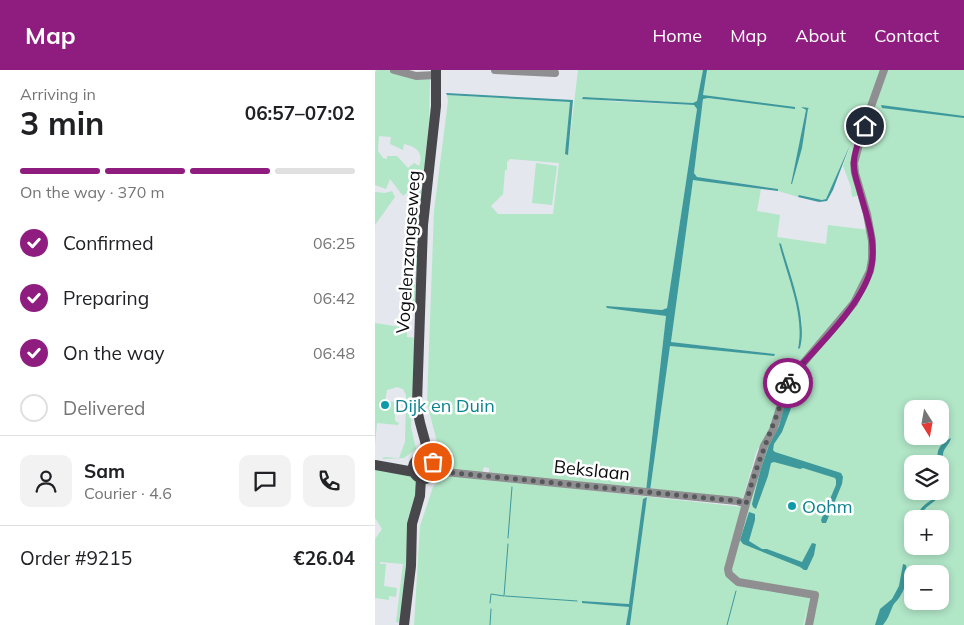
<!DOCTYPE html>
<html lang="en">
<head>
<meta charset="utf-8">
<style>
  body { margin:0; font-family:Mulish,sans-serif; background:#f2f2f2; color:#202124; height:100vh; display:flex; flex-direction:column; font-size:19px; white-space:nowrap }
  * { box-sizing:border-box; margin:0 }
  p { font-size:16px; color:#757577 }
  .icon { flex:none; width:28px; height:28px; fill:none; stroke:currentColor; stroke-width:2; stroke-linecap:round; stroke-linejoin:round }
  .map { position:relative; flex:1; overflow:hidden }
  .side { display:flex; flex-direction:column; background:#fff; width:375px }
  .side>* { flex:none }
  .needle { width:32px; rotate:169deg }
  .buttons { position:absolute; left:529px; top:330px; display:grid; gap:10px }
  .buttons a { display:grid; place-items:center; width:45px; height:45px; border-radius:10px; background:#fff; box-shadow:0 2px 8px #0003; font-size:25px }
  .pin { position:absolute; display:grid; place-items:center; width:42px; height:42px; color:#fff; margin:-21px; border:2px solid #fff; border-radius:50%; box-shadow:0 1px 5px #0007 }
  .courier { position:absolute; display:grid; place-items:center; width:50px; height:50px; margin:-25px; border:4px solid #8e1d7f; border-radius:50%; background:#fff; color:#222; box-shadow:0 1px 6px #0007 }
  .head em { font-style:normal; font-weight:700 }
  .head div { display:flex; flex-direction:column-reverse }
  .head { display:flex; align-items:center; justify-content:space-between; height:85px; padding:0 20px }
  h1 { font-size:32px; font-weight:700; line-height:38px }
  .bar { display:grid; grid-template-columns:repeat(4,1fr); gap:8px 5px; align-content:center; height:60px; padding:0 20px }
  .bar i { height:6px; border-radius:4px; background:#e0e0e0 }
  .bar .active { background:#8e1d7f }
  .bar p { grid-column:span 4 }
  .line { display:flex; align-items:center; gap:12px; padding:0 20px; border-top:1px solid #e0e0e0 }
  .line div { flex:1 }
  .round { display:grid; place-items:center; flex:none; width:52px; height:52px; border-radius:10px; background:#f2f2f2 }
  ol { padding:0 20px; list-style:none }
  li { display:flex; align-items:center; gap:15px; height:55px }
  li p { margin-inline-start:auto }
  li .icon { padding:5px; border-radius:50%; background:#8e1d7f; color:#fff; stroke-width:4 }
  li:last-child { color:#757577 }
  li i { width:28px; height:28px; border:2px solid #e0e0e0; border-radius:50% }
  header { display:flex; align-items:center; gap:30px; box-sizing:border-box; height:70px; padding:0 25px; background:#8e1d7f; color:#fff }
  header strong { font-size:24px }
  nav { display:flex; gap:28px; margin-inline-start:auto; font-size:18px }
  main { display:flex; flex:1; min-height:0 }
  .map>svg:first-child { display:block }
  .green { fill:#b1e6c7; fill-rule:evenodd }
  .water { fill:#3d999c }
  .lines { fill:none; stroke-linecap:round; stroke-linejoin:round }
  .stream { stroke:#3d999c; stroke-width:1 }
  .minor { stroke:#8f8e91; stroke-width:8 }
  .major { stroke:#48474c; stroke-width:10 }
  .done { stroke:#56585b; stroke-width:5; stroke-dasharray:0 9 }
  .route { stroke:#8e1d7f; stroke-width:6 }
  .culture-dot { fill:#0f9aa8; stroke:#fff; stroke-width:2 }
  .labels { text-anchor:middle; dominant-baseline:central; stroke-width:5; stroke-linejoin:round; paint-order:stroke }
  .street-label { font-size:18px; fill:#0a0b0d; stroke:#fff }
  .culture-label { font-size:18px; fill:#0d838f; stroke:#fff; text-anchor:start }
</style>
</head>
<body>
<header>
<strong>Map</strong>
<nav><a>Home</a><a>Map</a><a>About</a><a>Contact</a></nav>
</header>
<main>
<section class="side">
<div class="head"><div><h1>3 min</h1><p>Arriving in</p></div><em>06:57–07:02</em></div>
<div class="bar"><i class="active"></i><i class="active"></i><i class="active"></i><i></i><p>On the way · 370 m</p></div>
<ol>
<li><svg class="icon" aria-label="check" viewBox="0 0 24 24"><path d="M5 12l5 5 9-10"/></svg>Confirmed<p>06:25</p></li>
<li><svg class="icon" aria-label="check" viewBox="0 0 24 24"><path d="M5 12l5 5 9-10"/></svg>Preparing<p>06:42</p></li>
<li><svg class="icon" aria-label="check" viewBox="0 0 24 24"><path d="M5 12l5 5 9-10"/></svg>On the way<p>06:48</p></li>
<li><i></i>Delivered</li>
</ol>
<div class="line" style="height:90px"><a class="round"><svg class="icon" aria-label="person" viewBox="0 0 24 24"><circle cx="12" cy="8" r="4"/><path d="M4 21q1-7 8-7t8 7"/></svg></a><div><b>Sam</b><p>Courier · 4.6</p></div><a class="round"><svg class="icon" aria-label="chat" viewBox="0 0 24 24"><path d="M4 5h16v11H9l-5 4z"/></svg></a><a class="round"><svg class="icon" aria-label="phone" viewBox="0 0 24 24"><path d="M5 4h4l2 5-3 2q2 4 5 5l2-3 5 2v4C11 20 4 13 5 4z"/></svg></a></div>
<div class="line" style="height:65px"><div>Order #9215</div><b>€26.04</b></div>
</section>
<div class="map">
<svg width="589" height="555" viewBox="0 0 589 555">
  <rect width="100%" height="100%" fill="#e4e7ed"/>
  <!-- green -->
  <path class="green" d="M2 0H14L33 8 55 9 54 52 46 132 38 129 34 121 28 126 15 109 11 119 0 115V2ZM4 66 16 67 15 74 28 80 29 74C42 77 49 83 44 96L39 93 33 98 22 86H12V89L8 88 3 81Z
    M203 0H328L322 31 318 33 208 27 207 28 237 31H229L319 35 322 39 292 238 287 240 231 236 291 246 271 421 114 404V398L109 397 107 403 74 400 72 389 62 372 52 333 59 141 73 31 72 25 196 32 190 84H193ZM135 89 184 93 178 144H123L116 136 128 124 130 100H132V92Z
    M331 0H508L481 80 485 125 477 127 476 117 468 96 475 76 451 129 447 130 424 125 423 127 403 121V119L322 107 319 103 328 29 333 28 370 33 328 25ZM426 39H433C430 65 423 89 416 114L431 40Z
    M510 0H589V555H429L433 534 428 555H255L272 427 268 429 254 534 207 531V532L254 537 251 555H39L45 456 58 417 71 403 131 411 367 437 382 406 416 311 473 242 498 189 480 90ZM538 339H565V366H538ZM538 394H565V421H538ZM538 449H565V476H538ZM538 504H565V531H538Z
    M161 93 182 96 177 135 157 133Z
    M318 109 386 119 382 141 405 145 402 167 451 174 453 155 494 160 496 189 484 224 419 302 387 379 383 378 381 383 368 428 366 429 275 421 295 276 399 285V284L296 272ZM404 173 427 251 425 278H423C430 244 412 207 404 173Z
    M17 121 20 127 0 155V122L10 123Z
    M39 134 51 136 47 200 31 199 34 158Z
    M31 202 47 204 46 236 33 237 29 235Z
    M0 253 32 258V267L42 268 40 278 36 357 41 379 29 388 7 389 9 387 24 388 30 372 31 325 28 319 22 317 12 320 10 331 20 332V351L24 353 23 355 2 353 0 375Z
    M0 398 37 405 42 411 26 553 21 552 28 494 5 492V494H11L9 516 22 518 21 527 14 526V530L0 528V469L7 459 0 448Z"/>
  <!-- water -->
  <path class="water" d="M328 0H332L328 25 420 37V39L333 28 328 29 319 103 322 107 403 119V121L318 110 296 272 400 284 399 286 295 276 275 421H271L291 246 232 238 231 236 287 240 292 238 322 39 319 35 207 29 208 27 318 33 322 31Z
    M71 23 198 30 193 85 190 84 195 32 72 25Z
    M506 35 589 46V48L507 38Z
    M426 37 434 38 433 39 427 78 417 114H416L431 40Z
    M475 75 458 120 452 131 444 132 423 127 424 125 447 130 451 129Z
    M404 173 406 174C414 203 433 249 425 278L423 279C430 244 412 207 404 173Z
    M420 307 427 309 407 362 399 374 398 380 400 382 466 403 468 407 467 414 451 453H447L446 450 461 415V410L460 408 428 398 425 399 399 392 396 393 393 406 381 439 378 437 377 434 386 398 394 375 404 356 409 336Z
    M576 368C575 374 568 378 568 385 568 396 575 405 571 416 566 433 546 434 546 449H543C542 433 561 432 565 420 572 398 549 382 576 368Z
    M272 427 255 555H251L254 537 207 533V531L254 534 268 429Z
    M374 442 380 444V450L374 471 387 479H392L427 492 437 473 441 474 439 485 432 500H429L425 497 368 474 365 470Z
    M528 494 531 495C533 507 531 518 524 528 521 532 518 534 517 538 514 545 513 549 508 555H500L505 539 517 529 524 516Z"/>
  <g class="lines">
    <!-- stream -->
    <path class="stream" d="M133 468 137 417
      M130 526 202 531
      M115 533 116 524 129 526 133 474
      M115 555 116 539
      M352 555 361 521"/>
    <!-- minor -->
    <path class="minor" d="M19 0 41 6 61 5
      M120 0 180 3
      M60 401 362 431 371 434
      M434 555 440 525 363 512 354 504 353 499 372 430 389 376 398 360 414 310 479 233 495 201 497 189V171L492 144 480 103 479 93 489 56 509 0"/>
    <!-- major -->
    <path class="major" d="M38 398a11 11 0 1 1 22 0a11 11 0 1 1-22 0Z
      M53 388C52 369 42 352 42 333L48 155 61 36V0
      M0 395 39 402
      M29 555 36 496 37 454 45 426 46 408"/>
  </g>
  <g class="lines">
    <!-- done -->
    <path class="done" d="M58 392 60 401 362 431 371 434C381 393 400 354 413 313"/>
    <!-- route -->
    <path class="route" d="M413 313 420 302C444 275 485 236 495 202 503 176 492 147 485 122 483 114 479 105 479 96 478 83 485 68 490 56"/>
  </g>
  <!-- markers -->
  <g class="culture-dot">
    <circle cx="10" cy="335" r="5"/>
    <circle cx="417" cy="436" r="5"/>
  </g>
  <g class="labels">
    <!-- street labels -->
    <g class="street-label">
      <text transform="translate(33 182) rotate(-86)">Vogelenzangseweg</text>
      <text transform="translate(217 400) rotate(6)">Bekslaan</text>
    </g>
    <!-- culture labels -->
    <g class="culture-label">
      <text x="20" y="335">Dijk en Duin</text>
      <text x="427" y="436">Oohm</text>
    </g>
  </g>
</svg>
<div class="buttons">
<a><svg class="needle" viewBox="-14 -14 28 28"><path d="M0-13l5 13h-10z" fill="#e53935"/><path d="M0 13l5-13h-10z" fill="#757577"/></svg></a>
<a><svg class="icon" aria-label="layers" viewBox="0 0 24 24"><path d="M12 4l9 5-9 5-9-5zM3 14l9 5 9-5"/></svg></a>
<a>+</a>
<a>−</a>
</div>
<div class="pin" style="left:58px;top:392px;background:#ea580c"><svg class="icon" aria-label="bag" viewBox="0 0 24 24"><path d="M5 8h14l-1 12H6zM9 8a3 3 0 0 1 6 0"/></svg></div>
<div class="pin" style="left:490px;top:56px;background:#1f2937"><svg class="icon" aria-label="home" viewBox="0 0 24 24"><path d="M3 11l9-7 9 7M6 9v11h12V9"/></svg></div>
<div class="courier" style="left:413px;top:313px"><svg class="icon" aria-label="bike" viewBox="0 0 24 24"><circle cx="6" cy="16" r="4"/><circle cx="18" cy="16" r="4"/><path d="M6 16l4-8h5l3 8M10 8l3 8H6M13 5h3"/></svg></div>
</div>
</main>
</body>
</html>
